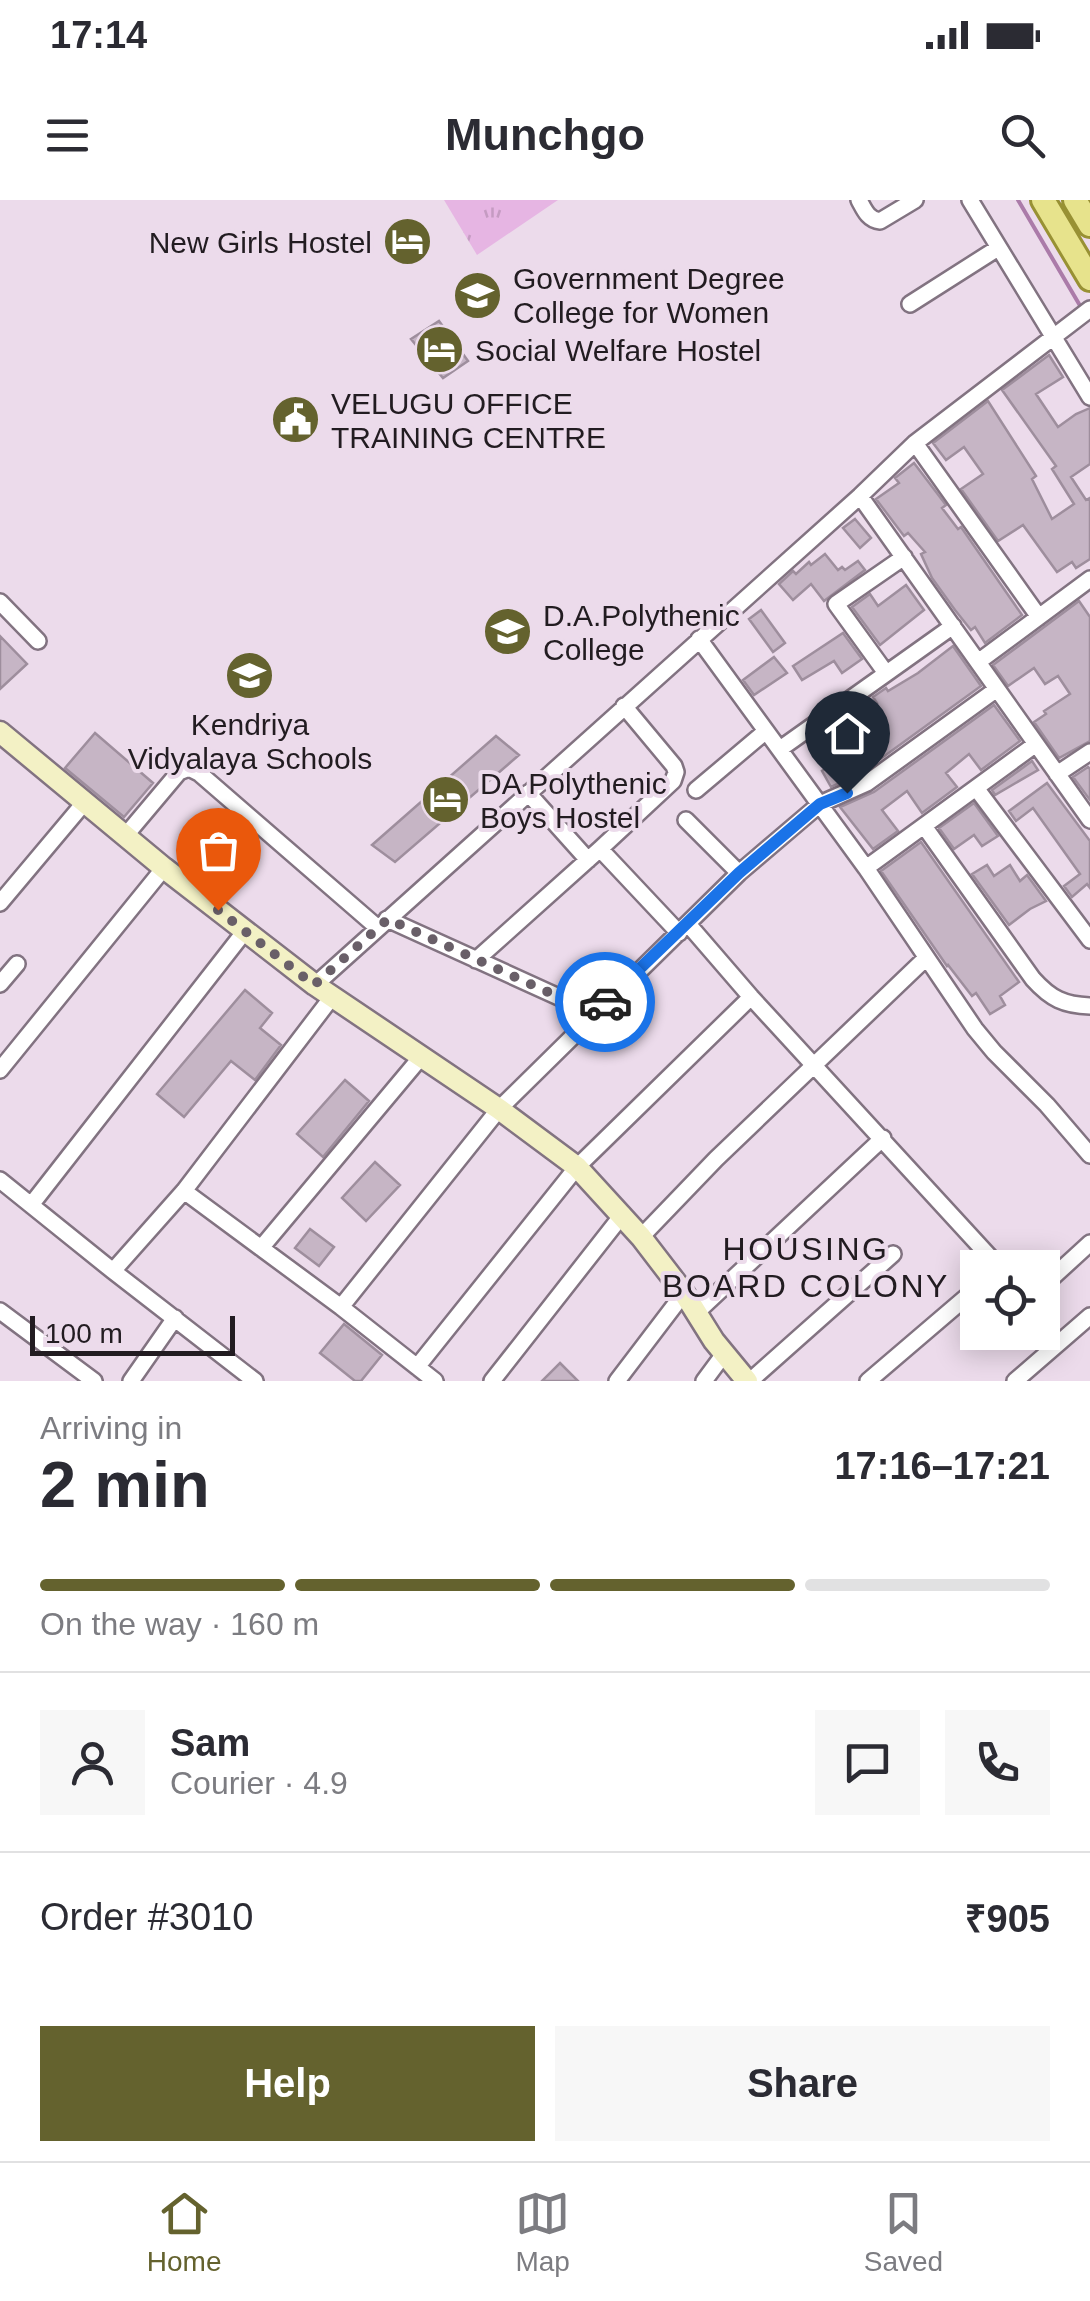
<!DOCTYPE html>
<html lang="en">
<head>
<meta charset="utf-8">
<style>
  body { margin:0; font-family:Helvetica,sans-serif; background:#f7f7f7; color:#2b2b33; height:100vh; display:flex; flex-direction:column; font-size:38px; white-space:nowrap }
  * { box-sizing:border-box; margin:0 }
  p { font-size:32px; color:#7c7c81 }
  .icon { flex:none; width:55px; height:55px; fill:none; stroke:currentColor; stroke-width:2; stroke-linecap:round; stroke-linejoin:round }
  .map { position:relative; height:1181px; overflow:hidden }
  .drawer { display:flex; flex-direction:column; background:#fff; flex:1 }
  .drawer>* { flex:none }
  .controls { position:absolute; left:960px; top:1050px; display:grid; gap:20px }
  .controls a { display:grid; place-items:center; width:100px; height:100px; border-radius:0px; background:#fff; box-shadow:0 5px 25px #0003; font-size:50px }
  .scale { position:absolute; left:30px; bottom:25px; width:205px; box-sizing:border-box; padding-left:10px; border:5px solid #221c21; border-top:0; font-size:28px; line-height:35px; white-space:nowrap; color:#221c21; -webkit-text-stroke:8px #ecdbeb; paint-order:stroke }
  .pin { position:absolute; display:grid; place-items:center; width:85px; height:85px; color:#fff; margin:-102px -42px; border-radius:50% 50% 50% 0; rotate:-45deg; box-shadow:0 0 10px #0007 }
  .pin .icon { rotate:45deg }
  .courier { position:absolute; display:grid; place-items:center; width:100px; height:100px; margin:-50px; border:8px solid #1a73e8; border-radius:50%; background:#fff; color:#222; box-shadow:0 2px 12px #0007 }
  .head em { font-style:normal; font-weight:700 }
  .head div { display:flex; flex-direction:column-reverse }
  .head { display:flex; align-items:center; justify-content:space-between; height:170px; padding:0 40px }
  h1 { font-size:65px; font-weight:700; line-height:75px }
  .bar { display:grid; grid-template-columns:repeat(4,1fr); gap:15px 10px; align-content:center; height:120px; padding:0 40px }
  .bar i { height:12px; border-radius:8px; background:#e1e1e2 }
  .bar .on { background:#64622e }
  .bar p { grid-column:span 4 }
  .line { display:flex; align-items:center; gap:25px; padding:0 40px; border-top:2px solid #e1e1e2 }
  .line div { flex:1 }
  .round { display:grid; place-items:center; flex:none; width:105px; height:105px; border-radius:0px; background:#f7f7f7 }
  .button { display:flex; gap:20px; margin-top:auto; padding:20px 40px }
  .button a { flex:1; height:115px; border-radius:0px; background:#64622e; color:#fff; font-size:40px; font-weight:700; line-height:115px; text-align:center }
  .button a+a { background:#f7f7f7; color:#2b2b33 }
  .status { display:flex; justify-content:space-between; align-items:center; height:70px; padding:0 50px; background:#fff; direction:ltr }
  .status svg { height:28px; fill:currentColor }
  header { display:flex; justify-content:space-between; align-items:center; height:130px; padding:0 40px; background:#fff; font-size:45px; font-weight:700 }
  .tabs { display:flex; justify-content:space-around; align-items:center; height:140px; border-top:2px solid #e1e1e2; background:#fff; font-size:28px; color:#7c7c81 }
  .tabs a { display:grid; justify-items:center; gap:5px }
  .tabs .on { color:#64622e }
  .map>svg:first-child { display:block }
  .park { fill:url(#park-tufts) }
  .lines { fill:none; stroke-linecap:round; stroke-linejoin:round }
  .stream { stroke:#ab7ba9; stroke-width:4 }
  .building { fill:#c6b5c5; stroke:#9e8e9d; stroke-width:2.5 }
  .street-casing { stroke:#827381; stroke-width:20 }
  .secondary-casing { stroke:#827381; stroke-width:25 }
  .primary-casing { stroke:#989134; stroke-width:28 }
  .street { stroke:#fff; stroke-width:15 }
  .secondary { stroke:#f3f1c5; stroke-width:20 }
  .primary { stroke:#e7e38c; stroke-width:22 }
  .done { stroke:#695f68; stroke-width:10; stroke-dasharray:0 18 }
  .route { stroke:#1a73e8; stroke-width:12 }
  .labels { text-anchor:middle; dominant-baseline:central; stroke-width:8; stroke-linejoin:round; paint-order:stroke }
  .poi-label { font-size:30px; fill:#221c21; stroke:#ecdbeb; text-anchor:start }
  .neighbourhood-label { font-size:32px; letter-spacing:2.5px; fill:#221c21; stroke:#ecdbeb }
</style>
</head>
<body>
<div class="status"><b>17:14</b><svg viewBox="0 0 49 12"><path d="M0 12V9h3v3zM5 12V6h3v6zM10 12V3h3v9zM15 12V0h3v12zM26 1h20v11H26zM47 4h2v5h-2z"/></svg></div>
<header><svg class="icon" aria-label="menu" viewBox="0 0 24 24"><path d="M4 6h16M4 12h16M4 18h16"/></svg>Munchgo<svg class="icon" aria-label="search" viewBox="0 0 24 24"><circle cx="10" cy="10" r="6"/><path d="M15 15l6 6"/></svg></header>
<div class="map">
<svg width="1090" height="1181" viewBox="0 0 1090 1181">
  <defs>
    <pattern id="park-tufts" width="24" height="20" patternUnits="userSpaceOnUse" patternTransform="scale(2.5)"><rect width="24" height="20" fill="#e6b5e3"/><path d="M3 7l-1-3M5 7V3M7 7l1-3M15 17l-1-3M17 17v-4M19 17l1-3" fill="none" stroke="#c59bc2"/></pattern>
  </defs>
  <rect width="100%" height="100%" fill="#ecdbeb"/>
  <!-- park -->
  <path class="park" d="M444 0H558L477 55Z"/>
  <g class="lines">
    <!-- stream -->
    <path class="stream" d="M1018 0 1082 109"/>
  </g>
  <!-- building -->
  <path class="building" d="M439 121 468 161 443 178 411 139Z
    M1049 155 1063 177 1036 194 1058 227 1076 214 1090 208V264L1071 277 1086 300 1090 298V359L1076 368 1072 362 1057 372 1023 325 998 341 961 289 983 274 964 247 946 260 933 243 988 201 1036 276 1032 279 1052 319 1074 304 1052 269 1056 266 1002 190Z
    M914 263 946 305 942 308 958 329 961 327 1022 415 985 443 975 427 971 430 955 410 932 378 921 354 925 352 908 333 904 336 876 299 899 283 895 278Z
    M855 319 871 338 860 348 843 328Z
    M825 354 838 370 842 367 845 370 858 361 865 370 824 401 811 384 793 400 779 384 793 371 796 374 809 362 811 365Z
    M906 385 924 410 880 445 852 407 870 394 878 406Z
    M1079 401 1090 417V541L1059 558 1034 522 1046 514 1044 511 1070 494 1058 476 1045 484 1034 468 1008 486 993 465Z
    M761 410 785 443 773 452 749 419Z
    M843 433 862 459 842 473 834 461 802 480 793 466Z
    M0 436 27 464 0 489Z
    M953 446 981 486 861 573 831 587 822 571 841 558 825 537 839 525 877 503 873 497 886 488 888 491 918 473Z
    M774 457 787 473 754 495 743 480Z
    M994 505 1020 541 981 570 969 554 946 573 957 587 922 613 907 591 882 610 898 631 873 649 840 607 874 592Z
    M95 533 153 583 124 617 65 568Z
    M496 536 519 555 395 662 372 645Z
    M1032 561 1038 570 995 595 992 590Z
    M1088 567 1090 569V600L1073 577Z
    M1047 583 1090 641V688L1087 684 1072 697 1064 686 1080 674 1033 608 1016 621 1009 611Z
    M974 603 998 636 982 646 974 635 954 649 939 628Z
    M921 642 1019 782 1000 796 1005 805 990 814 976 793 972 796 948 765 947 766 881 671Z
    M987 665 994 676 1010 665 1020 681 1027 675 1046 701 1030 709 1009 725 972 674Z
    M245 790 272 813 260 828 281 845 255 880 231 861 184 917 157 894Z
    M345 880 369 901 323 957 297 934Z
    M375 962 400 985 366 1021 342 998Z
    M310 1029 334 1047 319 1066 295 1048Z
    M344 1124 382 1155 361 1181H355L320 1153Z
    M560 1163 578 1181H542Z"/>
  <g class="lines">
    <defs>
      <path id="street" d="M859 0C864 9 868 20 880 21L915 0
        M970 0 1090 197
        M910 104 998 48
        M915 243 1039 417
        M860 296 1090 620
        M0 402 38 441
        M699 439 866 668 975 829 994 852 1047 905 1090 955
        M978 462 1090 379
        M886 473 836 404 904 357
        M780 549 953 426
        M1057 574 1090 552
        M976 588 1090 740
        M696 590 766 531
        M528 593 588 660
        M686 620 739 673
        M924 626 1033 779C1051 799 1064 805 1090 806
        M126 635 179 572 189 568 199 573 378 728
        M600 649 679 733
        M866 668 1036 544
        M0 703 84 603
        M387 719 594 813
        M688 724 751 797 1000 1068
        M476 760 600 649 673 581 676 572 674 566 624 506
        M0 784 17 764
        M315 785 860 296 915 243 1090 109
        M0 870 164 668
        M0 980 113 1071 255 1181
        M184 991 341 1107 435 1181
        M31 1005 245 731
        M641 1037 716 959 926 758
        M261 1048 421 857
        M113 1071 184 991 332 797
        M1042 1087 1090 1043
        M341 1107 499 909 739 673 820 604 867 583 997 489
        M0 1111 94 1181
        M696 1113 883 938
        M417 1167 577 967 751 797
        M131 1181 175 1118
        M492 1181 623 1014
        M617 1181 684 1093
        M704 1181 724 1154
        M750 1181 893 1054
        M868 1181 978 1087
        M1015 1181 1090 1116"/>
      <path id="secondary" d="M0 532 164 668 315 785 499 909 577 967 641 1037 684 1093 714 1141 747 1181"/>
      <path id="primary" d="M1043 0 1090 79
        M1075 0 1090 25"/>
    </defs>
    <!-- street casing -->
    <use href="#street" class="street-casing"/>
    <!-- secondary casing -->
    <use href="#secondary" class="secondary-casing"/>
    <!-- primary casing -->
    <use href="#primary" class="primary-casing"/>
    <!-- street -->
    <use href="#street" class="street"/>
    <!-- secondary -->
    <use href="#secondary" class="secondary"/>
    <!-- primary -->
    <use href="#primary" class="primary"/>
  </g>
  <g class="lines">
    <!-- done -->
    <path class="done" d="M218 710 314 785 388 719 594 813 605 802"/>
    <!-- route -->
    <path class="route" d="M605 802 739 673 820 604 847 593"/>
  </g>
  <!-- icons -->
  <defs>
    <symbol id="hotel-disc" viewBox="-11 -11 22 22"><circle r="9.5" fill="#64622e" stroke="#ecdbeb"/><path d="M-6-4.5h1.5V1H6V5H4.5V3h-9V5H-6ZM-4 0a1.8 1.8 0 1 1 3.6 0ZM.5 0V-2.5h3Q6-2.5 6 0Z" fill="#fff"/></symbol>
    <symbol id="university-disc" viewBox="-11 -11 22 22"><circle r="9.5" fill="#64622e" stroke="#ecdbeb"/><path d="M0-5L7-2L0 1L-7-2ZM-4 1L0 2.5L4 1V4Q0 6-4 4Z" fill="#fff"/></symbol>
    <symbol id="civic-disc" viewBox="-11 -11 22 22"><circle r="9.5" fill="#64622e" stroke="#ecdbeb"/><path d="M-.6-6.5H3V-4.5H.6V-3L4-1V1h2V6H-6V1h2V-1L-.6-3ZM-1.2 2.5V6h2.4V2.5Z" fill="#fff"/></symbol>
    <symbol id="school-disc" viewBox="-11 -11 22 22"><circle r="9.5" fill="#64622e" stroke="#ecdbeb"/><path d="M0-5L7-2L0 1L-7-2ZM-4 1L0 2.5L4 1V4Q0 6-4 4Z" fill="#fff"/></symbol>
  </defs>
  <g fill-rule="evenodd">
    <use href="#hotel-disc" x="380" y="14" width="55" height="55"/>
    <use href="#university-disc" x="450" y="68" width="55" height="55"/>
    <use href="#hotel-disc" x="412" y="122" width="55" height="55"/>
    <use href="#civic-disc" x="268" y="192" width="55" height="55"/>
    <use href="#university-disc" x="480" y="404" width="55" height="55"/>
    <use href="#school-disc" x="222" y="448" width="55" height="55"/>
    <use href="#hotel-disc" x="418" y="572" width="55" height="55"/>
  </g>
  <g class="labels">
    <!-- poi labels -->
    <g class="poi-label">
      <text x="372" y="42" text-anchor="end">New Girls Hostel</text>
      <text x="513" y="78">Government Degree<tspan x="513" dy="34">College for Women</tspan></text>
      <text x="475" y="150">Social Welfare Hostel</text>
      <text x="331" y="203">VELUGU OFFICE<tspan x="331" dy="34">TRAINING CENTRE</tspan></text>
      <text x="543" y="415">D.A.Polythenic<tspan x="543" dy="34">College</tspan></text>
      <text x="250" y="524" text-anchor="middle">Kendriya<tspan x="250" dy="34">Vidyalaya Schools</tspan></text>
      <text x="480" y="583">DA Polythenic<tspan x="480" dy="34">Boys Hostel</tspan></text>
    </g>
    <!-- neighbourhood labels -->
    <g class="neighbourhood-label">
      <text x="806" y="1049">HOUSING<tspan x="806" dy="37">BOARD COLONY</tspan></text>
    </g>
  </g>
</svg>
<div class="controls">
<a><svg class="icon" aria-label="locate" viewBox="0 0 24 24"><circle cx="12" cy="12" r="6"/><path d="M12 2v4M12 18v4M2 12h4M18 12h4"/></svg></a>
</div>
<div class="scale">100 m</div>
<div class="pin" style="left:218px;top:710px;background:#ea580c"><svg class="icon" aria-label="bag" viewBox="0 0 24 24"><path d="M5 8h14l-1 12H6zM9 8a3 3 0 0 1 6 0"/></svg></div>
<div class="pin" style="left:847px;top:593px;background:#1f2937"><svg class="icon" aria-label="home" viewBox="0 0 24 24"><path d="M3 11l9-7 9 7M6 9v11h12V9"/></svg></div>
<div class="courier" style="left:605px;top:802px"><svg class="icon" aria-label="car" viewBox="0 0 24 24"><path d="M5 17H2v-5l4-1 3-4h7l3 4 3 1v5h-3M9 17h6M6 11h13"/><circle cx="7" cy="17" r="2"/><circle cx="17" cy="17" r="2"/></svg></div>
</div>
<section class="drawer">
<div class="head"><div><h1>2 min</h1><p>Arriving in</p></div><em>17:16–17:21</em></div>
<div class="bar"><i class="on"></i><i class="on"></i><i class="on"></i><i></i><p>On the way · 160 m</p></div>
<div class="line" style="height:180px"><a class="round"><svg class="icon" aria-label="person" viewBox="0 0 24 24"><circle cx="12" cy="8" r="4"/><path d="M4 21q1-7 8-7t8 7"/></svg></a><div><b>Sam</b><p>Courier · 4.9</p></div><a class="round"><svg class="icon" aria-label="chat" viewBox="0 0 24 24"><path d="M4 5h16v11H9l-5 4z"/></svg></a><a class="round"><svg class="icon" aria-label="phone" viewBox="0 0 24 24"><path d="M5 4h4l2 5-3 2q2 4 5 5l2-3 5 2v4C11 20 4 13 5 4z"/></svg></a></div>
<div class="line" style="height:130px"><div>Order #3010</div><b>₹905</b></div>
<div class="button"><a>Help</a><a>Share</a></div>
</section>
<nav class="tabs">
<a class="on"><svg class="icon" aria-label="home" viewBox="0 0 24 24"><path d="M3 11l9-7 9 7M6 9v11h12V9"/></svg>Home</a>
<a><svg class="icon" aria-label="map" viewBox="0 0 24 24"><path d="M3 6l6-2 6 2 6-2v14l-6 2-6-2-6 2zM9 4v14M15 6v14"/></svg>Map</a>
<a><svg class="icon" aria-label="saved" viewBox="0 0 24 24"><path d="M7 4h10v16l-5-4-5 4z"/></svg>Saved</a>
</nav>
</body>
</html>
